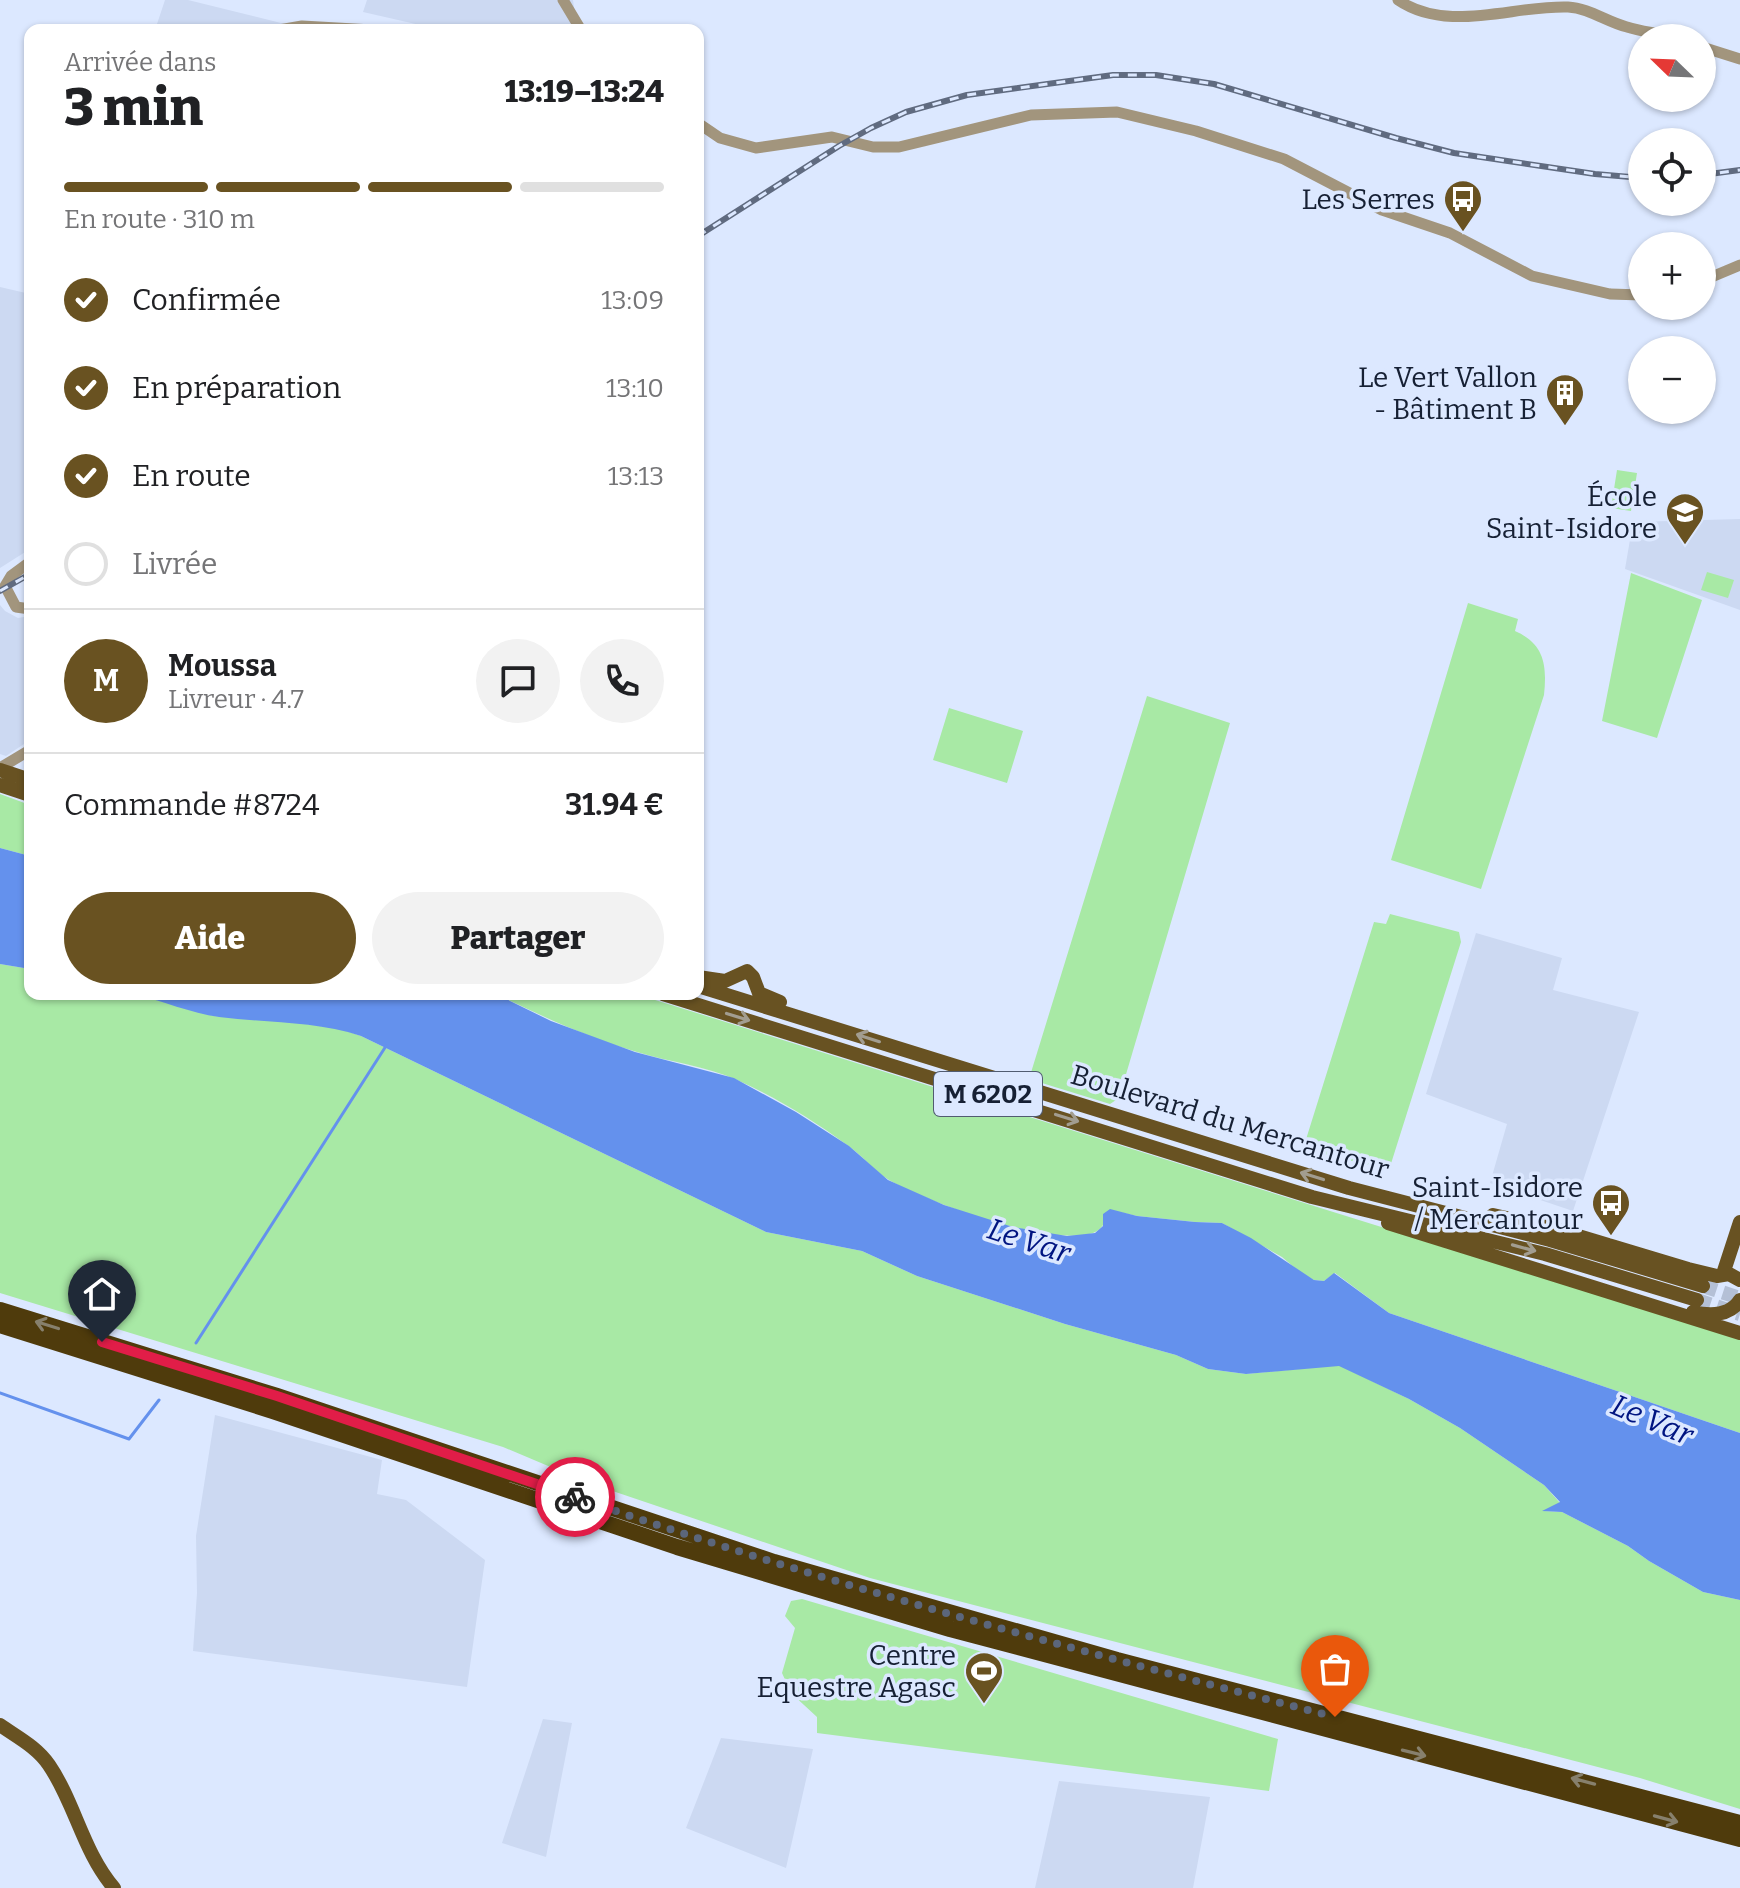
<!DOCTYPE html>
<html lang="fr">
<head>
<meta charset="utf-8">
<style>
  body { margin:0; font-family:Bitter,serif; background:#f2f2f2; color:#202124; height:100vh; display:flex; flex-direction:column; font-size:30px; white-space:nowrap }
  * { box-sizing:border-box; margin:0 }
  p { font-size:26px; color:#757577 }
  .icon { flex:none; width:44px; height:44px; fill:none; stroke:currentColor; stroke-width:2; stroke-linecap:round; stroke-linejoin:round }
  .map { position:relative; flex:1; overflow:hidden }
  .details { position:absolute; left:24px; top:24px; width:680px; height:976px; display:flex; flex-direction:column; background:#fff; border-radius:16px; box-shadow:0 2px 6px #0004 }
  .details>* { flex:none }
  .needle { width:52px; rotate:293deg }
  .buttons { position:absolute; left:1628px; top:24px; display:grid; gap:16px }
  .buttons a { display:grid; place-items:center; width:88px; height:88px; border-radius:50%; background:#fff; box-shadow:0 2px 6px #0004; font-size:40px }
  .pin { position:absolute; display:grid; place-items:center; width:68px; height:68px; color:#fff; margin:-82px -34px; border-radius:50% 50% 50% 0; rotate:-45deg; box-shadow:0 0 8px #0007 }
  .pin .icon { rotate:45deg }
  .courier { position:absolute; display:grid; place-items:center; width:80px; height:80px; margin:-40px; border:6px solid #e11d48; border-radius:50%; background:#fff; color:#222; box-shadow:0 2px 10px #0007 }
  .headline em { font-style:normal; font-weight:800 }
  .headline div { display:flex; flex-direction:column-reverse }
  .headline { display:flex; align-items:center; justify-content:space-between; height:136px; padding:0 40px }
  h1 { font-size:52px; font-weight:800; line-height:60px }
  .bar { display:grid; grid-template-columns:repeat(4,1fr); gap:12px 8px; align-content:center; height:96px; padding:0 40px }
  .bar i { height:10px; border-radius:6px; background:#e0e0e0 }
  .bar .on { background:#695221 }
  .bar p { grid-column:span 4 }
  .line { display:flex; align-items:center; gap:20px; padding:0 40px; border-top:2px solid #e0e0e0 }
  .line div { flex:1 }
  .round { display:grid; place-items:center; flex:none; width:84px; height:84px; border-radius:42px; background:#f2f2f2 }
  ol { padding:0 40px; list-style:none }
  li { display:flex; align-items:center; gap:24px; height:88px }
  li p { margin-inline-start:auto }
  li .icon { padding:8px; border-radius:50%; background:#695221; color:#fff; stroke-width:4 }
  li:last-child { color:#757577 }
  li i { width:44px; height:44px; border:4px solid #e0e0e0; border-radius:50% }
  .cta { display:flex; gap:16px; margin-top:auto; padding:16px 40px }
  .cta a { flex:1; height:92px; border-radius:48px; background:#695221; color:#fff; font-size:32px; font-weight:800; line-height:92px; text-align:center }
  .cta a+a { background:#f2f2f2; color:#202124 }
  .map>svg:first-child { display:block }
  .built { fill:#ccd9f2 }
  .green { fill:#a8e9a5 }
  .water { fill:#6491ed }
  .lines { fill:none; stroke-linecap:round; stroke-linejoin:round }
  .stream { stroke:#6491ed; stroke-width:3 }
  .major-tunnel { stroke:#b4c0d6; stroke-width:14; stroke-dasharray:14 7; stroke-linecap:butt }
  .minor { stroke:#a2957d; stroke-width:11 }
  .major { stroke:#685222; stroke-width:14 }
  .highway { stroke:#4f3b0c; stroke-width:16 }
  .rail-casing { stroke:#606b80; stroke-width:6 }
  .rail { stroke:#dce8ff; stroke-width:3; stroke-dasharray:9; stroke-linecap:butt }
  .oneway { stroke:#a29d90 }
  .oneway2 { stroke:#87806d }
  .done { stroke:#5b667b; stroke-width:8; stroke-dasharray:0 14.4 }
  .route { stroke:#e11d48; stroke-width:10 }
  .labels { text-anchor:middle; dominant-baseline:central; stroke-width:7; stroke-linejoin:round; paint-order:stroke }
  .shield { fill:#dce8ff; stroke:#515c71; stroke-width:2 }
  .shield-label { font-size:26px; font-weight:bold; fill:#162034 }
  .poi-label { font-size:28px; fill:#162034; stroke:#dce8ff; text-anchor:end }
  .street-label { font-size:28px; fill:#162034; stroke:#dce8ff }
  .water-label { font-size:30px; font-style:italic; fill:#001481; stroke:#dce8ff }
</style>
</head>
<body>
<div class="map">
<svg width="1740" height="1888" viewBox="0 0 1740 1888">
  <rect width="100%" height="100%" fill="#dce8ff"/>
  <!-- built -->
  <path class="built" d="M165 0H188L309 30H155Z
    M367 0H573L577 30H419L420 25 363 12Z
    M0 287 30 294V549L0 568Z
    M1740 519V610L1625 569 1633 522Z
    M0 605 5 611 18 618 30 616V740L6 756 0 754Z
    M1476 933 1562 958 1553 990 1639 1012 1573 1211 1490 1183 1507 1124 1426 1094Z
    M215 1415 382 1460 377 1494 406 1500 485 1560 467 1687 193 1651 197 1593 196 1536Z
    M543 1719 572 1723 546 1857 502 1843Z
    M721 1738 813 1749 786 1868 686 1828Z
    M1059 1781 1210 1797 1193 1888H1035Z"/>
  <!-- green -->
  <path class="green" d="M1617 470 1637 473 1631 511 1611 508Z
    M1707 572 1734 580 1728 598 1701 590Z
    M1631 573 1702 600 1657 738 1602 721Z
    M1468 603 1518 619 1515 631C1545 644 1547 666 1544 695L1481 889 1391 860Z
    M1147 696 1230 723 1119 1098 1110 1104 1029 1079Z
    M949 708 1023 731 1007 783 933 760Z
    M0 794 30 805V856L0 848Z
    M1390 914 1459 932 1461 942 1389 1170 1303 1149 1374 922 1386 924Z
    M0 964 30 969V994H135L214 1016 300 1023 341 1029 361 1036 766 1232 862 1251 917 1276 1065 1324 1176 1355 1208 1369 1246 1374 1339 1365 1409 1399 1460 1428 1544 1485 1560 1503 1544 1511 1562 1512 1628 1546 1649 1561 1703 1592 1740 1600V1809L1640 1778 870 1578 586 1482 503 1447 0 1293Z
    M496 994H636L1740 1339V1433L1389 1313 1335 1273 1324 1281 1314 1280 1301 1273 1282 1257 1222 1223 1195 1222 1137 1216 1110 1210C1106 1219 1104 1229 1093 1233 1050 1247 929 1203 889 1180 874 1171 862 1155 847 1145 813 1120 775 1097 737 1080 707 1066 669 1062 637 1052 588 1038 542 1016 496 994Z
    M802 1599 1278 1739 1269 1791 817 1733V1717L791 1693 782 1673 795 1628 785 1616 791 1601Z"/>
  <!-- water -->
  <path class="water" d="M0 848 30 856V969L0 964Z
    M135 994H496L551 1021 635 1052 734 1078 796 1112 849 1146 888 1180 944 1205 1013 1227 1067 1236 1095 1233 1103 1226V1214L1110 1209 1137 1216 1195 1222 1222 1223 1251 1238 1314 1280 1324 1281 1334 1273 1389 1313 1740 1433V1600L1703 1592 1649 1561 1628 1546 1562 1512 1542 1511 1560 1502 1544 1485 1460 1428 1409 1399 1339 1366 1246 1374 1208 1369 1176 1355 1065 1324 917 1276 862 1251 766 1232 361 1036C315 1021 267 1023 219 1017 191 1013 162 1001 135 994Z"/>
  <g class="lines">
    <!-- stream -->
    <path class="stream" d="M196 1343 386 1046
      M0 1393 129 1439 159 1400"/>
    <!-- major-tunnel -->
    <path class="major-tunnel" d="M1703 1286 1740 1298
      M1697 1300 1740 1314"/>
    <!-- minor -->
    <path class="minor" d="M563 0 581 30
      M1398 0C1448 34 1513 5 1568 7 1589 8 1607 22 1627 27 1643 32 1659 33 1675 38
      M279 30 302 26 372 30
      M1702 47 1740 59
      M698 123 720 138 756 148 832 137 873 147H899L1031 115 1117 112 1196 131 1284 159 1382 210 1450 233 1532 276 1610 294 1642 295
      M1702 281 1740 265
      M30 562 11 576 5 586 16 607 30 609
      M0 768 30 750"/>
    <!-- major -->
    <path class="major" d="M0 770 30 780
      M0 785 30 795
      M698 977 725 981 747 971 753 977 759 993 780 1002
      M698 986 1349 1188 1550 1240 1703 1286
      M663 994 1312 1197 1545 1254 1697 1300
      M1493 1215 1555 1229 1688 1269 1717 1276 1729 1274 1740 1280
      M1388 1223 1740 1333
      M1723 1274 1740 1222
      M1693 1312C1711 1316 1730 1316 1740 1300
      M0 1725C17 1737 37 1747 49 1765 75 1803 83 1852 114 1888"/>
    <!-- highway -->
    <path class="highway" d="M0 1310 277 1396 774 1562 1117 1660 1740 1823
      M0 1325 273 1411 677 1547 950 1629 1740 1839"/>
    <defs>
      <path id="rail" d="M1702 175 1740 170
        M698 236 839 146 871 128 906 112 967 95 1113 75H1156L1214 84 1396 138 1454 153 1595 174 1642 178
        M0 591 30 574"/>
    </defs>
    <!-- rail casing -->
    <use href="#rail" class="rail-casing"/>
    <!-- rail -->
    <use href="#rail" class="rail"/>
  </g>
  <!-- one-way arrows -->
  <defs><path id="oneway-shaft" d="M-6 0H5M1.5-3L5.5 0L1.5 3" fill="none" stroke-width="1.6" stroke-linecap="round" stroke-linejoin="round" transform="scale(2)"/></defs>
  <g class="oneway">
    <use href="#oneway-shaft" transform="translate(738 1017) rotate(17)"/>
    <use href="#oneway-shaft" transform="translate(868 1038) rotate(-162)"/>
    <use href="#oneway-shaft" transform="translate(1067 1118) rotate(17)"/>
    <use href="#oneway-shaft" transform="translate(1312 1176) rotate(-163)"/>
    <use href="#oneway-shaft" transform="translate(1524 1248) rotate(15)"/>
  </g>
  <g class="oneway2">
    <use href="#oneway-shaft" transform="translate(47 1325) rotate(-163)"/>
    <use href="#oneway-shaft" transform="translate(1414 1753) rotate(14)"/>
    <use href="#oneway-shaft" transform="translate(1583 1781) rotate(-165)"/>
    <use href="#oneway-shaft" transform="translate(1666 1819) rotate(15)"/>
  </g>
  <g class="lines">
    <!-- done -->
    <path class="done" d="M575 1497C824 1584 1080 1651 1335 1717"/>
    <!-- route -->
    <path class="route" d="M102 1342 277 1396 575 1497"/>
  </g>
  <!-- icons -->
  <defs>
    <symbol id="bus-pin" viewBox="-11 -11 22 30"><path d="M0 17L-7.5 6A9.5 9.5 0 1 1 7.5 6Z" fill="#695221" stroke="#dce8ff"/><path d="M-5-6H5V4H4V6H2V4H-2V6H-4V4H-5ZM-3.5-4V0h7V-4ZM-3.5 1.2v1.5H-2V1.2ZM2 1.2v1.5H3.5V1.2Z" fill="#fff"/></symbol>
    <symbol id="building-pin" viewBox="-11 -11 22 30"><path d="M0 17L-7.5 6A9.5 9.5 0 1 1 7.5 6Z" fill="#695221" stroke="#dce8ff"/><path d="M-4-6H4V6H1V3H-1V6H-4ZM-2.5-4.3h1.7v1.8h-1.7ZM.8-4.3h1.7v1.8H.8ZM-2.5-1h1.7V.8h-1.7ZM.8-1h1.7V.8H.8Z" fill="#fff"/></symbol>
    <symbol id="school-pin" viewBox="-11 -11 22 30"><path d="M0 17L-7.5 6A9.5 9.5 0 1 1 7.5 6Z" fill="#695221" stroke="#dce8ff"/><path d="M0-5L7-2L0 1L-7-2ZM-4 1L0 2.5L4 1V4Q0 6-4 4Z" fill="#fff"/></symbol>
    <symbol id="stadium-pin" viewBox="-11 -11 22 30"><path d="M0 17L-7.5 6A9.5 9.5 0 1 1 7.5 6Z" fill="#695221" stroke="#dce8ff"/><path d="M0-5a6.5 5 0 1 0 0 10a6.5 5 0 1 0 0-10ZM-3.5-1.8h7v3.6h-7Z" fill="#fff"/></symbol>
  </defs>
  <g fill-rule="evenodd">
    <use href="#bus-pin" x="1441" y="177" width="44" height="60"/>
    <use href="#building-pin" x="1543" y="371" width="44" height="60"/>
    <use href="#school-pin" x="1663" y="490" width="44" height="60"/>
    <use href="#bus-pin" x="1589" y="1181" width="44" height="60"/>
    <use href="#stadium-pin" x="962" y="1649" width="44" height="60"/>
  </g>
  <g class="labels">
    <!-- shield labels -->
    <rect class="shield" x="934" y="1072" width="108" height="44" rx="6"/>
    <g class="shield-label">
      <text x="988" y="1094">M 6202</text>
    </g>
    <!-- poi labels -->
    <g class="poi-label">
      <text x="1435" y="199">Les Serres</text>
      <text x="1537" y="377">Le Vert Vallon<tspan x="1537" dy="32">- Bâtiment B</tspan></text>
      <text x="1657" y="496">École<tspan x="1657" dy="32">Saint-Isidore</tspan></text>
      <text x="1583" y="1187">Saint-Isidore<tspan x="1583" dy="32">/ Mercantour</tspan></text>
      <text x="956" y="1655">Centre<tspan x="956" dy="32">Equestre Agasc</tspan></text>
    </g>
    <!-- street labels -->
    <g class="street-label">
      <text transform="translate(1230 1122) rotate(17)">Boulevard du Mercantour</text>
    </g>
    <!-- water labels -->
    <g class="water-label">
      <text transform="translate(1029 1241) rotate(18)">Le Var</text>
      <text transform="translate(1652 1420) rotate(23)">Le Var</text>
    </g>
  </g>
</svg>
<div class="buttons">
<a><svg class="needle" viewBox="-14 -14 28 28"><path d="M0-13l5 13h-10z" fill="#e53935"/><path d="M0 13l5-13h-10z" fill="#757577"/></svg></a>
<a><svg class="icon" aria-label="locate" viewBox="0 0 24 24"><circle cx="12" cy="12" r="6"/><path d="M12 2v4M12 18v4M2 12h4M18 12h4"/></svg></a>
<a>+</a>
<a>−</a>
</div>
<div class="pin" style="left:1335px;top:1717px;background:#ea580c"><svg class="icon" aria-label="bag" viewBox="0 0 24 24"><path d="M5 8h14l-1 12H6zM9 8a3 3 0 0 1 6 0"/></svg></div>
<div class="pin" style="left:102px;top:1342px;background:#1f2937"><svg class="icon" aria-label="home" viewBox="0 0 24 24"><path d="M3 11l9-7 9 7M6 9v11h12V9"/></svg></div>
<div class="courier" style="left:575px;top:1497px"><svg class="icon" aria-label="bike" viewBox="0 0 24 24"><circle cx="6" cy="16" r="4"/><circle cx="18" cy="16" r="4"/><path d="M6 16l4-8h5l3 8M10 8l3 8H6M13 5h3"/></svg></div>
<section class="details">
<div class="headline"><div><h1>3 min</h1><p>Arrivée dans</p></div><em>13:19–13:24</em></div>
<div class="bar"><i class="on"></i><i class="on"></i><i class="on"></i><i></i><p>En route · 310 m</p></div>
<ol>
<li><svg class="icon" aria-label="check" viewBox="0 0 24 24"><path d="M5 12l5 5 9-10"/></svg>Confirmée<p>13:09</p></li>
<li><svg class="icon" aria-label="check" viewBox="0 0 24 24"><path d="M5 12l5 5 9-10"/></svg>En préparation<p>13:10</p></li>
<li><svg class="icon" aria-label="check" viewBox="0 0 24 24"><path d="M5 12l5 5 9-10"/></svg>En route<p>13:13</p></li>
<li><i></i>Livrée</li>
</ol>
<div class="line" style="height:144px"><b class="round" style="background:#695221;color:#fff">M</b><div><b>Moussa</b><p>Livreur · 4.7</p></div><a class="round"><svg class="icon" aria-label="chat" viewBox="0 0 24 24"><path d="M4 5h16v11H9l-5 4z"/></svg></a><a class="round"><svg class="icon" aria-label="phone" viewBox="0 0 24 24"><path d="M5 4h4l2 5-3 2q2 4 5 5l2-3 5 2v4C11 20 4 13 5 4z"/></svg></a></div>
<div class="line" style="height:104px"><div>Commande #8724</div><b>31.94 €</b></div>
<div class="cta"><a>Aide</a><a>Partager</a></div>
</section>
</div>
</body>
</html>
